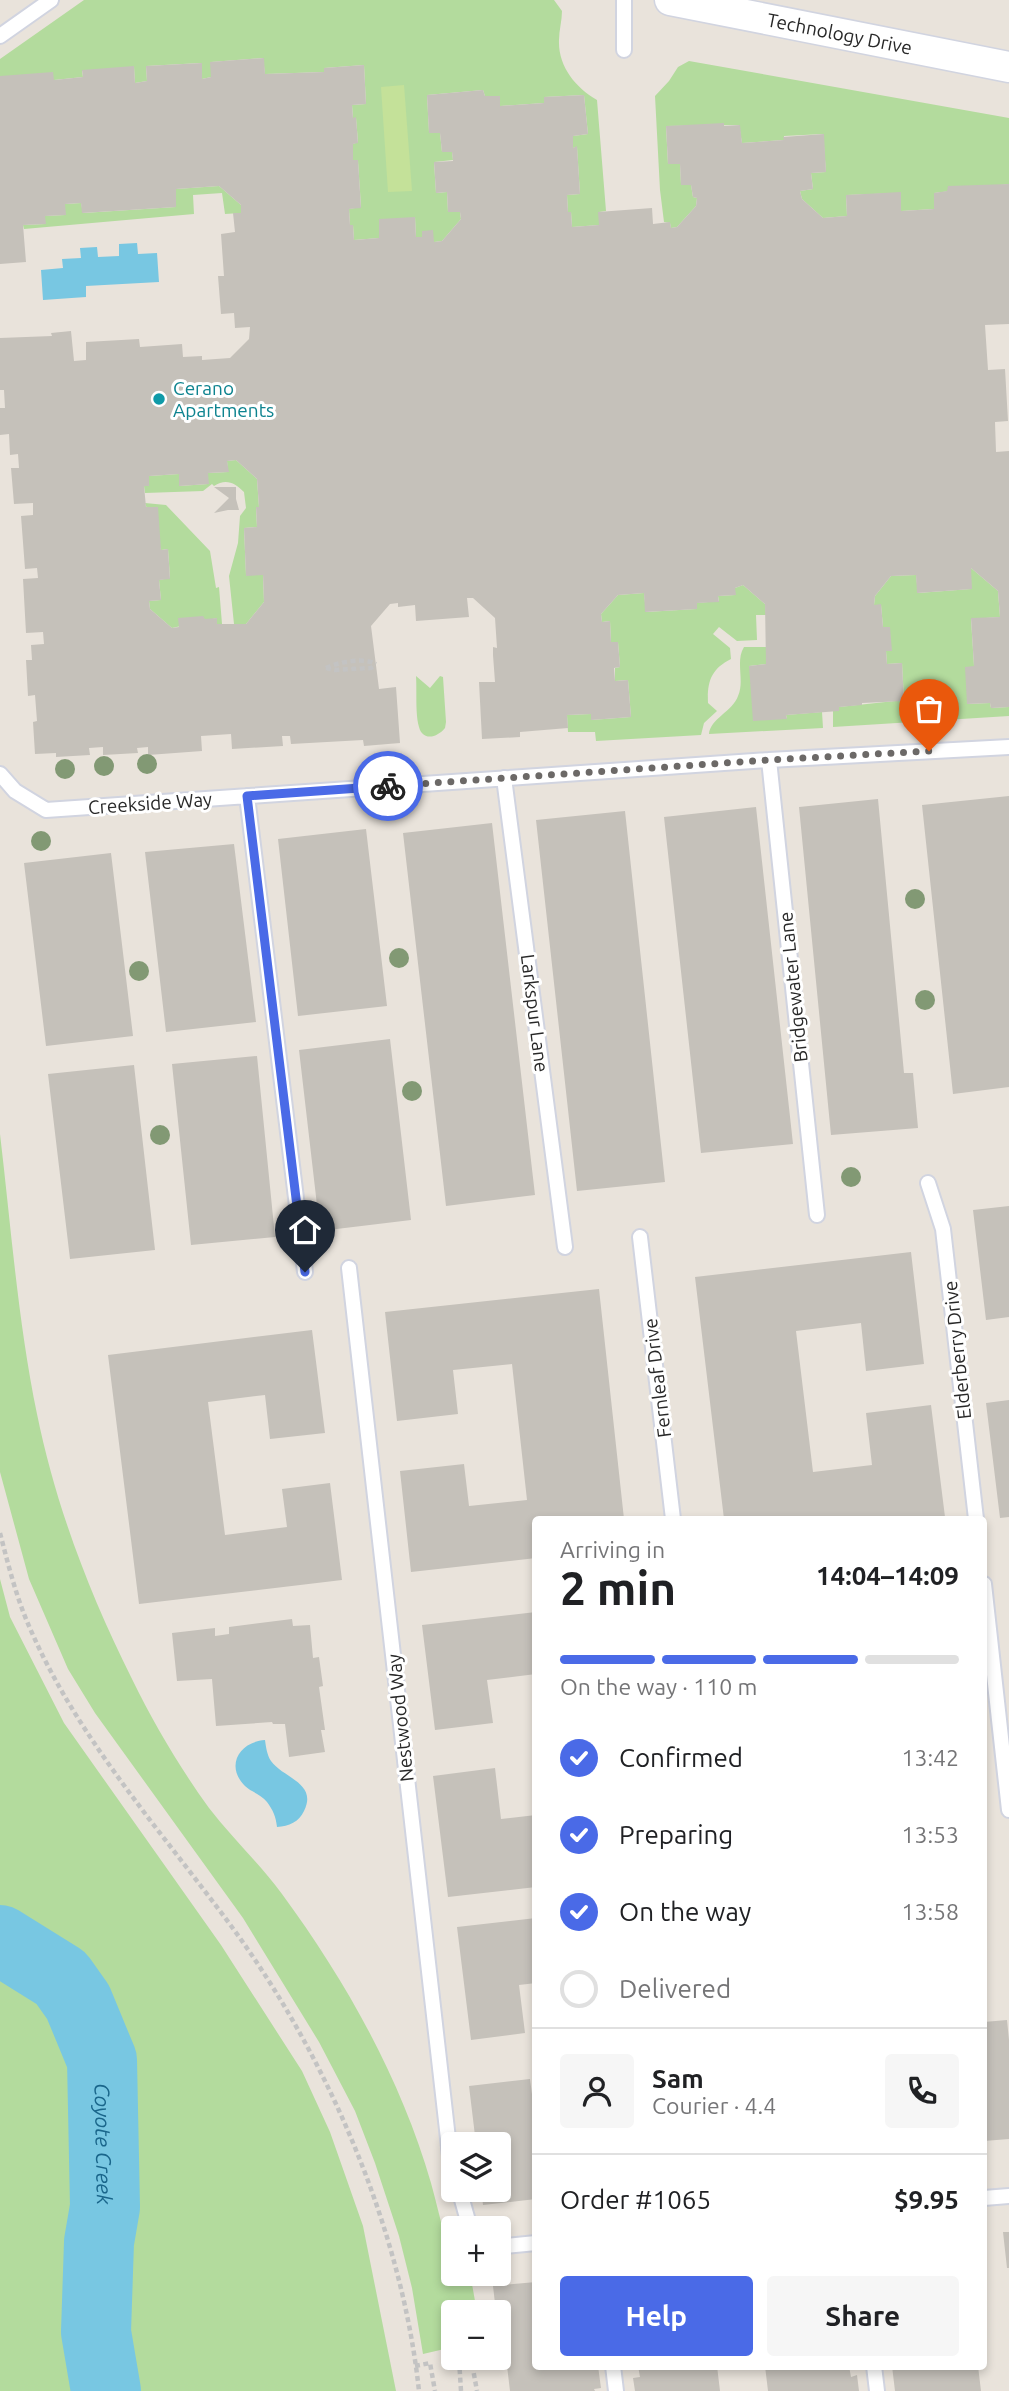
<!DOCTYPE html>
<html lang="en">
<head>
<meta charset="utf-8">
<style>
  body { margin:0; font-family:Ubuntu,sans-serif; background:#f6f6f6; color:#202124; height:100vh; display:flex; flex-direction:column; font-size:26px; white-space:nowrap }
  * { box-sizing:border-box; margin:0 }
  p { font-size:23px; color:#757577 }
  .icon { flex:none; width:38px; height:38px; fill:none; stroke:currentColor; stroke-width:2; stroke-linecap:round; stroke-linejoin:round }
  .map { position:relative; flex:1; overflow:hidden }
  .details { position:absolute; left:532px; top:1516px; width:455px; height:854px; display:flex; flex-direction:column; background:#fff; border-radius:7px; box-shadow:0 4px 10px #0003 }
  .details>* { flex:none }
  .tools { position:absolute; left:441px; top:2132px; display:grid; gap:14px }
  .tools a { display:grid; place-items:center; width:70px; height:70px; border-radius:7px; background:#fff; box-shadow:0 4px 10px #0003; font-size:35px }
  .pin { position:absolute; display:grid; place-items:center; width:60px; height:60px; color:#fff; margin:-72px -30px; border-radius:50% 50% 50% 0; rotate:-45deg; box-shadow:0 0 7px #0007 }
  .pin .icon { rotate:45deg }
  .courier { position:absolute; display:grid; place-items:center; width:70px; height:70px; margin:-35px; border:5px solid #4a6ae7; border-radius:50%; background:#fff; color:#222; box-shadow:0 2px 9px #0007 }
  .headline em { font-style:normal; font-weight:700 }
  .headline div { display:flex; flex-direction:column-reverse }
  .headline { display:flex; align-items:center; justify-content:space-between; height:119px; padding:0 28px }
  h1 { font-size:46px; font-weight:700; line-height:52px }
  .bar { display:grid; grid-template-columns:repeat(4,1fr); gap:10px 7px; align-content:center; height:84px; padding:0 28px }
  .bar i { height:9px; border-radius:5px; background:#e0e0e0 }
  .bar .active { background:#4a6ae7 }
  .bar p { grid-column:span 4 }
  .line { display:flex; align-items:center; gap:18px; padding:0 28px; border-top:2px solid #e0e0e0 }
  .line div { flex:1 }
  .round { display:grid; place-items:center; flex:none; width:74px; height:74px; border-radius:7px; background:#f6f6f6 }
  ol { padding:0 28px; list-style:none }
  li { display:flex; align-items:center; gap:21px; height:77px }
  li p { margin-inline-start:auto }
  li .icon { padding:7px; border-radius:50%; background:#4a6ae7; color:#fff; stroke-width:4 }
  li:last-child { color:#757577 }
  li i { width:38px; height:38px; border:4px solid #e0e0e0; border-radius:50% }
  .button { display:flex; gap:14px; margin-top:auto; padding:14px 28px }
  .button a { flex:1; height:80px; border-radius:7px; background:#4a6ae7; color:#fff; font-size:28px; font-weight:700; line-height:80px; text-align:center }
  .button a+a { background:#f6f6f6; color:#202124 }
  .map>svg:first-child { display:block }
  .green { fill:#b3db9d }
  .pitch { fill:#c4e199 }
  .water { fill:#78c7e2 }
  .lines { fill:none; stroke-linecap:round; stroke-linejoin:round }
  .river { stroke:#78c7e2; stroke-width:70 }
  .building { fill:#c5c1ba; fill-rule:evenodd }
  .service-casing { stroke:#d1d4e0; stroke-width:18 }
  .minor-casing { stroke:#d1d4e0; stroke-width:33 }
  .path { stroke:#c3c3c3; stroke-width:4.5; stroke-dasharray:5 3.5; stroke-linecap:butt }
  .service { stroke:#fff; stroke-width:14 }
  .minor { stroke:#fff; stroke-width:30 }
  .tree { fill:#829974 }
  .done { stroke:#6c6967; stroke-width:7; stroke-dasharray:0 12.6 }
  .route { stroke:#4a6ae7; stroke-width:9 }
  .culture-dot { fill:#0f9aa8; stroke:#fff; stroke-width:2.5 }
  .labels { text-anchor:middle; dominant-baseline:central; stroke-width:6; stroke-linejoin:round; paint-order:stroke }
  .street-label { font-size:19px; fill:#282828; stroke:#fff }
  .culture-label { font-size:19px; fill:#0d838f; stroke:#fff; text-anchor:start }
  .water-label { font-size:21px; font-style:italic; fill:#1a668b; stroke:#fff }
</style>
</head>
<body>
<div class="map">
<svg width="1009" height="2391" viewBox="0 0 1009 2391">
  <rect width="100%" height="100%" fill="#e9e3db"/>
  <!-- green -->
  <path class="green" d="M84 0H554L562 11C562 21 559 30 559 40 558 66 575 87 597 100L606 211 599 212V225L572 227 571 212H568L567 195 580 194 577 147 573 148V136L588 134 584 95 544 97V103L500 106V96H485L483 90 427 95 429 132 440 133 442 152H452L453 160 434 162 436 193 447 192 448 212H460L461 219 442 241 434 242 416 237 415 217 379 238 354 240 353 225H350L349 209 361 207 358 161 353 160V144L358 142 356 118H353L352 105 366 104 364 65 324 68V72L265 74 263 58 211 62V77L202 79 201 63 146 66 147 81 135 83 134 67 82 71 83 77 54 80 0 76V59Z
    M689 61 1009 118V184L934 193V209L901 211V193L846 195 847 216 823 218 802 199 800 191 813 189 811 173 826 172 823 134 784 136V140L742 143 739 125 666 126 668 164H680L681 184 691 185 693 197 697 198 696 206 677 227 671 228 670 223 664 222 660 190 655 96 669 81 678 67Z
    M219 186 241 205V213L225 214 222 193 193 195 194 214 24 229 23 225 45 224V216L65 215V204L81 203 83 213 176 207V189Z
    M236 460 257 479 259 507 256 508 257 527 244 528 246 575H263L264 602 246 624H234L229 576 238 543 240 516 246 508 244 492C235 483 226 478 214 486L212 484 203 491 145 493 144 486H149V476L179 474V486L208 484V473L228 472 227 461Z
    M145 503 166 505 210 551 216 588 219 587 222 624H217V618L172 628 150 609 149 601 161 600 159 580 170 578 168 549 161 550Z
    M971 568 998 591 1000 617 971 619 974 666 967 704 990 703 991 708 1009 707V716L833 727V710H839V707L904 700 902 663 887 664 886 651 890 627H883L881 605H874L875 596 891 576 916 575 918 593 971 589Z
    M743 585 765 604 766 615H756L757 640 737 641 719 627 713 634 730 648 731 659C711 669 707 682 708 703L717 711 704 723 701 735 596 741 595 732H568L567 715 591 714V720L631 717 628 680 615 681V668L620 667 618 642H611L610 621 602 622 601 614 618 595 644 593 646 612 696 609 697 603 719 601 718 596 735 595V588Z
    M744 647H766V664L749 666 787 719 786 715 822 712 823 728 709 734C710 719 733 711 738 696 745 681 735 661 744 647Z
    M416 676 430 688 440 676 443 677 446 722 445 728C438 737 423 742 419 727 415 714 417 690 416 676Z
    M0 1134C11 1227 18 1322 37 1414 56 1507 90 1595 132 1679 154 1724 180 1768 209 1808 232 1838 260 1864 282 1894 346 1981 401 2079 431 2183 436 2201 440 2219 445 2237 450 2250 453 2259 453 2273H470L477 2312H453V2347L423 2354 412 2288 399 2236 375 2163 355 2111 319 2042 243 1918 95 1713 68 1669 29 1579 0 1472Z
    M0 1579 10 1617 64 1723 221 1945 302 2071 330 2132 363 2226 396 2391H0Z"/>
  <!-- pitch -->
  <path class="pitch" d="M404 85 412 191 388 192 381 87Z"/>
  <!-- water -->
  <path class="water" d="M137 243 138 254 157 253 159 282 86 286V297L43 300 41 270 63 268 62 259 81 258 80 248 97 247 98 257 119 256V244Z
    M265 1740C266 1747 267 1755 271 1761 283 1778 318 1783 304 1811 299 1822 289 1826 277 1827 276 1817 273 1810 267 1802 261 1794 251 1792 245 1786 225 1766 239 1742 265 1740Z"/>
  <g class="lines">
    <!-- river -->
    <path class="river" id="s1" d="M0 1940 61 1978 78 2002 102 2060 105 2207 99 2242 96 2332 106 2391"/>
  </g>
  <!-- building -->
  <path class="building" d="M264 58 265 74 324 72V68L364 65 366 104 352 105 353 118 356 117 358 143 353 144V160H358L361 208 349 209 350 225H353L354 240 379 238V219L415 217 416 237H422V231L433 230 434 242 442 241 461 219 460 212H448L447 192 436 193 434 162 453 161 452 152H442L440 133H429L427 95 483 90 485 96H500V106L544 103V97L584 95 588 134 573 136V148L577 146 580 194 567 195 568 212H571L572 227 599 225 598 212 652 208 653 224 670 222 671 228 677 227 696 206 697 198 693 197 691 185H681L680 164H668L666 126 724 123V126L740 125 742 143 784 140 783 137 824 134 826 172 811 173 813 189 800 191 802 199 823 218 847 216 846 195 901 192V211L934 209V193L947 191 948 186 1009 184V324L985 325 988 370 1005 369 1008 421 995 422 996 452 1009 451V707L991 708 990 703 967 704 965 667 974 666 971 618 1000 617 998 591 971 568 972 589 917 593 916 575 891 576 875 596 874 605 881 604 883 627H890L892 651H886L887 664 902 663 904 701 862 703V705L839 707V711L786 715 787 719 753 721 749 666 766 664 765 604 743 585 735 588 736 595 718 596 719 602 697 603V609L645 612 644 593 618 595 601 614 602 622 610 621 611 642H618L620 667 614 668 615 681 628 680 631 717 591 720V714L567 715 568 728 520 732V737L482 739 479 682H495L493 655V647L497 648 495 618 473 598H467L469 617 416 621 415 605 398 607V603L390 604 371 626 379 689 396 687 400 743 364 746 363 740 291 744 290 736H282L283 746 232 749 231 734 201 736 202 751 148 755V747L137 748 138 753 103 755V747L89 748 90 755 56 757V753L35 754 33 722 37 721 35 695 28 696 26 660H32L31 645 44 644 43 632 26 633 23 579 38 578 37 568 25 569 21 516 33 515V503L14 504 11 468H19L18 454 10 455 9 434 0 435V408H5L4 390H0V338L52 336 51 333 71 331 74 361 86 360V342L139 339 140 347 182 344 183 357 202 356V360L230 358 249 339 250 327 235 328 234 313 221 314 218 276H224L221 234 235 232 233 213H241V205L219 186 176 189V207L82 213 81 203 65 204 66 215 45 216 46 224 23 225 26 262 0 264V76L53 72 54 80 83 77 82 70 134 66 135 83 147 81 146 66 202 63V79L211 77 210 62ZM236 460 257 479 259 507H256L257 527 244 528 246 576 263 575 264 602 246 624H217V618L205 619 203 616 178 618 179 627 172 628 150 609 149 601 161 600 159 580 170 579 168 549 161 550 158 507H146L144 486H149V476L179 474V486L209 484 208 473 229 472 227 461Z
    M214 487H236V499L239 510H228L214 513 229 498Z
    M1009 796V1087L953 1094 922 805Z
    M878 799 904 1073H913L918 1128 831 1135 799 807Z
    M756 807 793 1144 701 1153 664 817Z
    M625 811 665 1182 577 1191 536 820Z
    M492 823 535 1195 446 1206 403 833Z
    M366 829 387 1006 298 1016 278 839Z
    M234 844 256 1022 166 1032 145 852Z
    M111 853 133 1036 46 1046 24 863Z
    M390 1039 411 1220 320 1231 299 1050Z
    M257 1056 275 1237 191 1245 172 1064Z
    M134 1065 155 1250 70 1259 48 1074Z
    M1009 1206V1317L986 1320 973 1210Z
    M911 1252 924 1364 866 1371 861 1323 796 1331 813 1472 872 1465 866 1413 931 1405 945 1517 927 1519H724L695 1277Z
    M599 1289 624 1519H536V1558L411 1572 400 1471 464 1464 469 1506 527 1500 512 1364 453 1370 458 1414 397 1421 385 1312Z
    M312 1330 325 1433 270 1439 265 1395 208 1402 225 1535 287 1527 282 1489 330 1483 342 1580 139 1604 108 1355Z
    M1009 1400V1517L1000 1518 986 1403Z
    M536 1612V1674L487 1680 493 1723 435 1730 422 1625Z
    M292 1619 293 1626 310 1625 313 1658 319 1657 323 1686 319 1687 325 1730H321L325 1752 289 1757 285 1724H273L272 1722 216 1726 212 1679 177 1681 172 1633 215 1628V1636L229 1634V1627Z
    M495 1768 501 1819 536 1815V1887L448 1897 433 1776Z
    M536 1918V1983L519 1985 525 2033 471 2040 457 1927Z
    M1007 2020 1009 2040V2139L984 2141V2022Z
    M530 2079 536 2125V2199L483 2205 481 2189H499V2144H476L469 2086Z
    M1003 2232H1009V2268H1007Z
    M536 2282V2366H598L601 2388 594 2389 595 2391H510L502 2324H499V2312H496L493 2286Z
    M638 2366H717L720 2391H635L633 2378 640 2377Z
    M765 2366H849L851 2377 857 2375 859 2391H768Z
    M892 2366H978L981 2391H895Z"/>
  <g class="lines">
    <defs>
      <path id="service" d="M0 36 51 0
        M624 50V0
        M769 760 817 1215
        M0 774 15 791 46 810 769 760 1009 747
        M504 778 565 1247
        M247 796 305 1272
        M928 1183 943 1229 976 1519
        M640 1237 673 1519
        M349 1268 450 2156 453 2168
        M984 1584 1009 1810
        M459 2189 470 2228
        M984 2198 1009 2196
        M499 2245 506 2246 536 2243
        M613 2366 616 2391
        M874 2366 877 2391"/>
      <g id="minor">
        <path id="s2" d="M670 0 1009 67"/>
      </g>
    </defs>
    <!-- service casing -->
    <use href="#service" class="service-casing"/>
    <!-- minor casing -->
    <use href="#minor" class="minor-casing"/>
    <!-- path -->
    <path class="path" d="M326 668C338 662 364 657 376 664
      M326 668 335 670 371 668 375 665
      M0 1533C7 1560 14 1588 24 1614 72 1734 162 1831 237 1934 330 2063 402 2232 419 2391
      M415 2366 430 2363 435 2391
      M461 2391 459 2359 471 2358 477 2391"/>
    <!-- service -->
    <use href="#service" class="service"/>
    <!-- minor -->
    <use href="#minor" class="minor"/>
  </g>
  <!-- trees -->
  <g class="tree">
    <circle cx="147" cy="764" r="10"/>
    <circle cx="104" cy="766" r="10"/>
    <circle cx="65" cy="769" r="10"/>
    <circle cx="41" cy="841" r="10"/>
    <circle cx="915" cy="899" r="10"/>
    <circle cx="399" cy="958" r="10"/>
    <circle cx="139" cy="971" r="10"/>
    <circle cx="925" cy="1000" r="10"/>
    <circle cx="412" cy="1091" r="10"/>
    <circle cx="160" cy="1135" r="10"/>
    <circle cx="851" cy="1177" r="10"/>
  </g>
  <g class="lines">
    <!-- done -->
    <path class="done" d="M388 786 769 760 929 751"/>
    <!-- route -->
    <path class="route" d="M305 1272 247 796 388 786"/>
  </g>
  <!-- markers -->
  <circle class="culture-dot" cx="159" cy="399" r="7"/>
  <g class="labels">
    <!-- street labels -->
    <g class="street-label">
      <text stroke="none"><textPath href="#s2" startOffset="173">Technology Drive</textPath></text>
      <text transform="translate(150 803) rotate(-4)">Creekside Way</text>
      <text transform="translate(793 987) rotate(-96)">Bridgewater Lane</text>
      <text transform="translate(535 1013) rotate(83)">Larkspur Lane</text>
      <text transform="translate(957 1350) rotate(-96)">Elderberry Drive</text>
      <text transform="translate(657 1378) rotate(-97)">Fernleaf Drive</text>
      <text transform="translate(400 1718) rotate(-96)">Nestwood Way</text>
    </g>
    <!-- culture labels -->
    <g class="culture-label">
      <text x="173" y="388">Cerano<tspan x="173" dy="22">Apartments</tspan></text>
    </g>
    <!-- water labels -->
    <g class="water-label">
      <text stroke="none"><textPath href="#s1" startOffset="248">Coyote Creek</textPath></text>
    </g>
  </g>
</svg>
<div class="tools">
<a><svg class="icon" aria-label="layers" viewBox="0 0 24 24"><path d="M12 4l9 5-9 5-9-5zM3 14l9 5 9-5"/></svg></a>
<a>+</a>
<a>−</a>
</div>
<div class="pin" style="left:929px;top:751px;background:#ea580c"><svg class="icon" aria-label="bag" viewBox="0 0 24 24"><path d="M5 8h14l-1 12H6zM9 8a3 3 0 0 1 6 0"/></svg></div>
<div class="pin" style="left:305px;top:1272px;background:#1f2937"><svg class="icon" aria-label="home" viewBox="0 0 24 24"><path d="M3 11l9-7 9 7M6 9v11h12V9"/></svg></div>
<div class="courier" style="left:388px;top:786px"><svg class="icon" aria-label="bike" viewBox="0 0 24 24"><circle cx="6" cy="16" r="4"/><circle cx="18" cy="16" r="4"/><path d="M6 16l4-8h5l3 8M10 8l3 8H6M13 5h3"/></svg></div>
<section class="details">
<div class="headline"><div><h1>2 min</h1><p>Arriving in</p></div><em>14:04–14:09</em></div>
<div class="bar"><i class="active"></i><i class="active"></i><i class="active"></i><i></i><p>On the way · 110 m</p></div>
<ol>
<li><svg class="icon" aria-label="check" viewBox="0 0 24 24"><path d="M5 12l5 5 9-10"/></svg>Confirmed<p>13:42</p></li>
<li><svg class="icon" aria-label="check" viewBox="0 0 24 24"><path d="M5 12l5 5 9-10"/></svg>Preparing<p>13:53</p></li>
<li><svg class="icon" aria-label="check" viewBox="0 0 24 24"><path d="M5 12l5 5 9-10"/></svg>On the way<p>13:58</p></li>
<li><i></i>Delivered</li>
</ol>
<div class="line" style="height:126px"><a class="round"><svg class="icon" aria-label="person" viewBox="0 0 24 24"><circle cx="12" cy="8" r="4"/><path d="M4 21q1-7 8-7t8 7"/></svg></a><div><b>Sam</b><p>Courier · 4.4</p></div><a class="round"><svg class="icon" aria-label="phone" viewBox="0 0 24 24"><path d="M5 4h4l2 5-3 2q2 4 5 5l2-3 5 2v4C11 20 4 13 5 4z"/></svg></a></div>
<div class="line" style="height:91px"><div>Order #1065</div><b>$9.95</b></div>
<div class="button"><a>Help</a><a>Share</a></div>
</section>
</div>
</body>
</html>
